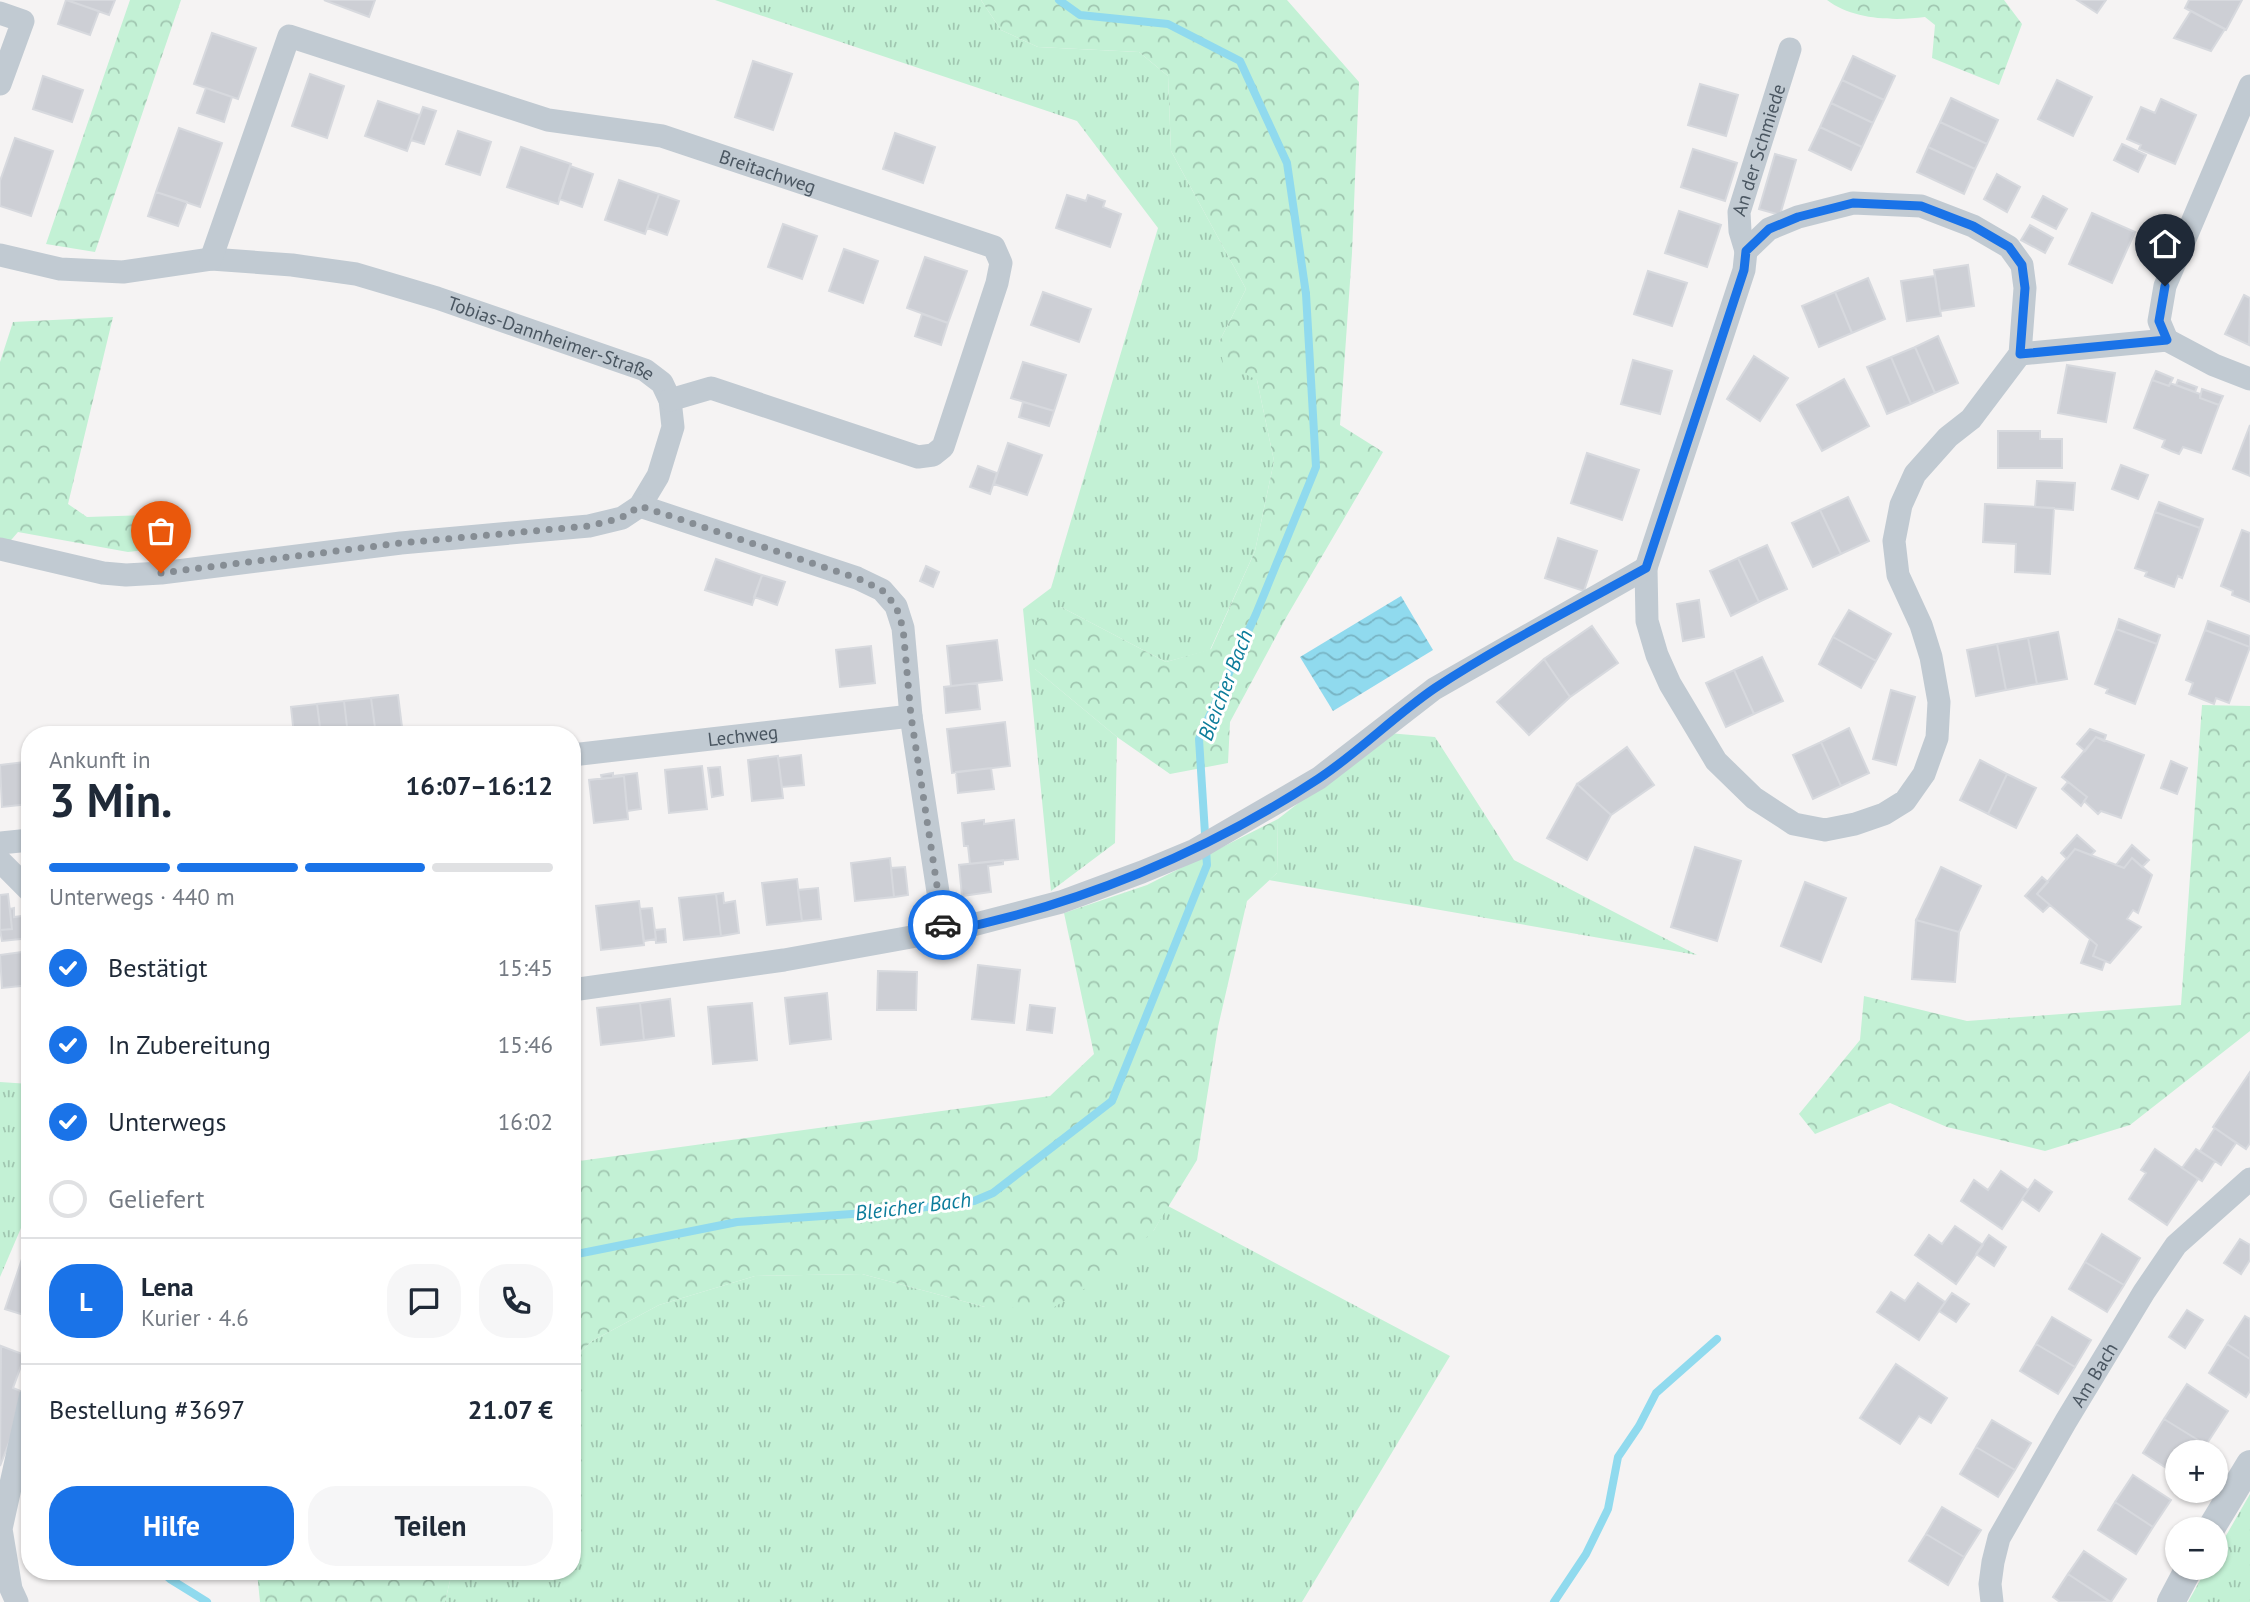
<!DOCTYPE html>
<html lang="de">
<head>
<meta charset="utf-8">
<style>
  body { margin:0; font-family:"PT Sans",sans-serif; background:#f6f6f7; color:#1f2937; height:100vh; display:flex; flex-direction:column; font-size:26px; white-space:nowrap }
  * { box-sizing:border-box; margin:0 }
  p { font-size:23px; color:#747a83 }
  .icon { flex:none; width:38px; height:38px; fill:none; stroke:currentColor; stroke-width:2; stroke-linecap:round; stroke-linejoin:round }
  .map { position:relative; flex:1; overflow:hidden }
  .drawer { position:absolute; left:21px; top:726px; width:560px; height:854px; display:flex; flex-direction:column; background:#fff; border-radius:28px; box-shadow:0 2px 5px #0004 }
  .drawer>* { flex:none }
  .controls { position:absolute; left:2165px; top:1440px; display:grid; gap:14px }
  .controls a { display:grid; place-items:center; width:63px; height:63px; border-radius:50%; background:#fff; box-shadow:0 2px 5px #0004; font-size:35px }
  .pin { position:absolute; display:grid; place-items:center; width:60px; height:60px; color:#fff; margin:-72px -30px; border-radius:50% 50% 50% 0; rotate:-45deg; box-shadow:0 0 7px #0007 }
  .pin .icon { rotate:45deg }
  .courier { position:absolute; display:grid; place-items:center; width:70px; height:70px; margin:-35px; border:5px solid #1a73e8; border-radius:50%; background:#fff; color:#222; box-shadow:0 2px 9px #0007 }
  .summary em { font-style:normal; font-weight:800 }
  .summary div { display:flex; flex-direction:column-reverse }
  .summary { display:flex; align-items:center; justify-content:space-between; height:119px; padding:0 28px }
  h1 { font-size:46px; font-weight:800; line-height:52px }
  .bar { display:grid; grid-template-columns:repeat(4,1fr); gap:10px 7px; align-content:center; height:84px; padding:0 28px }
  .bar i { height:9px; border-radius:5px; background:#e0e1e3 }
  .bar .current { background:#1a73e8 }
  .bar p { grid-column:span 4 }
  .line { display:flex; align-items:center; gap:18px; padding:0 28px; border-top:2px solid #e0e1e3 }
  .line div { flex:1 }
  .round { display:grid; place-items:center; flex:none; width:74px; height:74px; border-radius:28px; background:#f6f6f7 }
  ol { padding:0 28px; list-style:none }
  li { display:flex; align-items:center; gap:21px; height:77px }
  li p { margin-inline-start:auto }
  li .icon { padding:7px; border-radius:50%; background:#1a73e8; color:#fff; stroke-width:4 }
  li:last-child { color:#747a83 }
  li i { width:38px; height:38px; border:4px solid #e0e1e3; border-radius:50% }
  .button { display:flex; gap:14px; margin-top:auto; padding:14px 28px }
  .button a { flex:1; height:80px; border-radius:28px; background:#1a73e8; color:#fff; font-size:28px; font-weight:800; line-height:80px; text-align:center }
  .button a+a { background:#f6f6f7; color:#1f2937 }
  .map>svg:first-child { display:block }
  .grass { fill:url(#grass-tufts) }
  .forest { fill:url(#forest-crowns) }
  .water { fill:url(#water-waves) }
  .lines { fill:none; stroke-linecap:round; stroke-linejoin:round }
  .stream { stroke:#90daee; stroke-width:8 }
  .building { fill:#cdcfd5; stroke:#d7d9de; stroke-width:2 }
  .minor { stroke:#c1cad2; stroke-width:23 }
  .tertiary { stroke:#c1cad2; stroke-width:28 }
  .done { stroke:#868d94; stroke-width:7; stroke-dasharray:0 12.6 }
  .route { stroke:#1a73e8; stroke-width:9 }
  .labels { text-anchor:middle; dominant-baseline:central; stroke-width:6; stroke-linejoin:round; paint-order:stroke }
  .street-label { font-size:19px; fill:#4a5661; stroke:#fff }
  .water-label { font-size:21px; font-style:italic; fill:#0c7c9b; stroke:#fff }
</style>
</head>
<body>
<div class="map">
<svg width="2250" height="1602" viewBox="0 0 2250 1602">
  <defs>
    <pattern id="grass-tufts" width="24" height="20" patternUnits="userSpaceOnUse" patternTransform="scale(1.75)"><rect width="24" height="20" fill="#c3f1d5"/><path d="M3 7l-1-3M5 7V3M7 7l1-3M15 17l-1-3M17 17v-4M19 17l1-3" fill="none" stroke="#a0c6b0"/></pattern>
    <pattern id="forest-crowns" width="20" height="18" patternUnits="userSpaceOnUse" patternTransform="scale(1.75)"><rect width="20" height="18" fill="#c3f1d5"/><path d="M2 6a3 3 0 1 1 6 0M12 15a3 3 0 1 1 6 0" fill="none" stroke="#a0c6b0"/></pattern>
    <pattern id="water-waves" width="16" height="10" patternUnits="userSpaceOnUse" patternTransform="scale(1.75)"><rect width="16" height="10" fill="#90daee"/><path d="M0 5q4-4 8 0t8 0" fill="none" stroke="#78b4c4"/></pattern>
  </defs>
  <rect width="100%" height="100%" fill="#f5f3f3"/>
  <!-- grass -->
  <path class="grass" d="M715 0H981L1001 30 1038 47 1139 52 1168 76 1171 151 1246 289 1219 342 1257 380 1274 461 1255 551 1210 650 1166 662 1061 607 1035 669 1117 737 1115 843 1051 891 1023 609 1051 588 1158 228 1077 121Z
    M1388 733 1435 737 1514 860 1697 955 1269 880 1277 873 1278 819Z
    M0 1082 30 1084V1207L0 1277Z
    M1168 1206 1450 1356 1302 1602H445L452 1572H572V1360L592 1341 659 1305 755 1276 862 1274 985 1307 1154 1230Z
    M2250 1494V1602H2188L2207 1568H2216V1553Z"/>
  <!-- forest -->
  <path class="forest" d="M130 0H181L95 252 46 244Z
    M981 0H1287L1359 82 1352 253 1340 425 1383 452 1287 616 1230 722 1228 763 1170 774 1117 737 1035 669 1034 622 1061 607 1166 662 1211 649 1255 551 1274 461 1257 380 1223 363 1219 342 1246 289 1171 151 1168 76 1139 52 1038 47 1001 30Z
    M1827 0H2004L2022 24 1999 85 1932 58 1935 25 1925 17C1894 21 1853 20 1827 0Z
    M113 317 68 504 87 517 178 514 171 547 128 552 18 532 0 553V362L13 322Z
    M2202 705 2250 706V1031L2130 1125 2045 1151 1947 1127 1890 1103 1815 1134 1799 1114 1860 1040 1864 996 1967 1021 2181 1005Z
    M1278 819 1277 873 1247 901 1218 1027 1197 1160 1154 1230 1109 1274 1051 1309 985 1307 862 1274 755 1276 659 1305 592 1341 572 1360V1162L1050 1096 1094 1054 1064 913 1147 885Z
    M257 1572H452L445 1602H260Z"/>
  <!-- water -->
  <path class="water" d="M1401 596 1433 650 1333 711 1300 657Z"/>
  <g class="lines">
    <!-- stream -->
    <path class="stream" d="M572 1255 737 1222 895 1211 974 1201 993 1193 1112 1101 1207 865 1199 739 1256 614 1316 467 1306 294 1287 163 1240 61 1168 24 1080 15 1059 0
      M162 1572 170 1579 207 1602
      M1554 1602 1586 1554 1608 1509 1618 1457 1639 1426 1656 1393 1717 1339"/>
  </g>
  <!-- building -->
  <path class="building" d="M66 0 99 11 90 35 58 24Z
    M67 0H115L109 15Z
    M324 0H375L369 17Z
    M2077 0H2106L2097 13Z
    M2189 0H2242L2226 30 2185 8Z
    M2191 11 2225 29 2211 51 2174 38Z
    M212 33 256 48 238 99 194 84Z
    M1853 56 1895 76 1884 100 1842 80Z
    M753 61 792 74 773 130 735 117Z
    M310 74 344 86 327 138 292 126Z
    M43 76 83 90 72 122 33 109Z
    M1842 80 1884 100 1873 123 1831 103Z
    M2057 80 2092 97 2073 136 2038 119Z
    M1700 84 1738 95 1726 136 1688 125Z
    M206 88 232 97 224 122 197 113Z
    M1951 98 1998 120 1987 144 1940 122Z
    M2161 99 2196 115 2175 164 2139 149 2141 145 2127 139 2141 107 2155 113Z
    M378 101 420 115 407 151 365 136Z
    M1831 103 1873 123 1862 147 1820 127Z
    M423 107 436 111 424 144 411 140Z
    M1940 122 1987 144 1975 169 1928 147Z
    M1820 127 1862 147 1851 170 1809 150Z
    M179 128 222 143 200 207 156 192Z
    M458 131 491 142 480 175 446 164Z
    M895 133 935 147 923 183 883 169Z
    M15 138 53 151 31 216 0 206V181Z
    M2122 144 2146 155 2138 172 2114 160Z
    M521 147 571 164 558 204 507 187Z
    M1928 147 1975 169 1964 194 1917 172Z
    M1693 149 1737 163 1725 201 1681 187Z
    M1775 154 1796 160 1780 215 1759 209Z
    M570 166 593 174 582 207 559 199Z
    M1997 174 2020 187 2007 212 1984 199Z
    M619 180 659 194 645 234 605 220Z
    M156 192 187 202 178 226 148 216Z
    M659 194 679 201 667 235 647 228Z
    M1067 195 1086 201 1088 195 1105 201 1103 207 1121 214 1110 247 1056 228Z
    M2043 196 2067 209 2056 229 2032 217Z
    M1679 211 1721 225 1707 267 1665 253Z
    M2092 213 2135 232 2112 283 2069 264Z
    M783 224 817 236 802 279 768 267Z
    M2030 225 2053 238 2045 253 2021 240Z
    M844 249 878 261 863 303 829 291Z
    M925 257 967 271 948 323 907 308Z
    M1968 265 1974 306 1940 311 1934 270Z
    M1648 271 1687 283 1672 326 1634 314Z
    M1935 276 1941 316 1907 321 1901 281Z
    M1868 278 1885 319 1852 333 1835 292Z
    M1043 292 1091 309 1079 342 1031 325Z
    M1835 292 1852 333 1819 347 1802 306Z
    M2244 295 2250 298 2249 345 2225 334Z
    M922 314 948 323 941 345 915 336Z
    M1938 336 1958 383 1935 393 1915 347Z
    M1915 347 1935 393 1911 404 1891 357Z
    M1754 356 1788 378 1760 421 1727 399Z
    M1891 357 1911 404 1887 414 1867 367Z
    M1633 360 1672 371 1660 414 1621 404Z
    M1023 362 1066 375 1054 411 1011 398Z
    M2067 365 2115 373 2106 422 2058 413Z
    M2156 371 2173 378 2169 386 2152 380Z
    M1844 379 1869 426 1822 451 1797 405Z
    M2152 380 2169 386 2170 383 2200 394V398L2219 405 2201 453 2183 447 2179 454 2171 451 2162 447 2165 440 2134 428Z
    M2178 380 2197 387 2195 392 2176 385Z
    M2202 389 2223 396 2219 405 2200 398Z
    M1023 402 1054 411 1049 426 1019 417Z
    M2250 425V476L2233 469Z
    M1998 431H2040V439H2062V468H1998Z
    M1008 443 1042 455 1027 495 994 484Z
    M1587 453 1639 470 1622 520 1571 503Z
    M2121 465 2148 475 2138 499 2112 489Z
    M978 466 997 473 990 494 970 487Z
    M2037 481 2075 483 2073 510 2035 507Z
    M1848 497 1869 541 1841 554 1820 510Z
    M2159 502 2203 519 2200 528 2155 512Z
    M1985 504 2054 508 2050 574 2015 572 2016 544 1983 542Z
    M1820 510 1841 554 1813 567 1792 523Z
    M2155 512 2200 528 2182 578 2178 576 2174 587 2145 576 2147 572 2135 568Z
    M2242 530 2250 533V602L2232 595 2233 591 2221 586Z
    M1558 538 1597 551 1584 591 1545 578Z
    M1767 545 1787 589 1759 602 1738 558Z
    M1738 558 1759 602 1731 616 1710 571Z
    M716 559 762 575 752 605 705 590Z
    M926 566 939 572 933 587 920 581Z
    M762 575 785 582 777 605 754 597Z
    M1699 600 1704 637 1683 641 1677 604Z
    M1849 610 1891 634 1876 661 1833 637Z
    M2119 619 2160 635 2157 644 2116 629Z
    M2208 621 2250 636V647L2205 630Z
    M1592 626 1618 663 1570 697 1544 659Z
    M2116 629 2157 644 2135 704 2106 693 2108 689 2095 684Z
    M2205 630 2250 647 2229 703 2216 698 2214 704 2189 694 2193 683 2186 680Z
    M2058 632 2067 679 2037 684 2028 638Z
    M1833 637 1876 661 1861 688 1819 664Z
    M2028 638 2037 684 2006 690 1997 644Z
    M997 640 1002 680 951 686 947 646Z
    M1997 644 2006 690 1976 696 1967 650Z
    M871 646 875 683 840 687 836 650Z
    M1762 657 1783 701 1754 714 1734 670Z
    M1544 659 1570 697 1529 735 1497 702Z
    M1734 670 1754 714 1726 727 1706 683Z
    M977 683 980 709 946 713 944 687Z
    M1891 690 1915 697 1896 765 1873 759Z
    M398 695 403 735H376L371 698Z
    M371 698 376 735H348L344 701Z
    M344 701 348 735H321L317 704Z
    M317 704 321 735H294L291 707Z
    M1005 722 1010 766 952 773 947 729Z
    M1849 728 1869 773 1841 786 1821 742Z
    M2090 729 2106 735 2104 741 2096 737 2085 751 2077 744Z
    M2096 737 2144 755 2121 818 2101 811 2098 814 2084 801 2087 797 2062 777Z
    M1821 742 1841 786 1813 799 1793 755Z
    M1627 747 1654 785 1611 815 1577 784Z
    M801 755 804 785 782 787 778 758Z
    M778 756 783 798 752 801 748 760Z
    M1980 760 2007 774 1988 814 1960 800Z
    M30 761V804H29L24 762Z
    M2171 761 2187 768 2177 794 2161 788Z
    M24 762 29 804 2 807 0 765Z
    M702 766 707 809 669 813 665 770Z
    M720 767 723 795 712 797 708 768Z
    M991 768 994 789 958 793 956 772Z
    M613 773V776L637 773 641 809 627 811 624 776 602 779 601 775Z
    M2007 774 2036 788 2016 828 1988 814Z
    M624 776 628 819 594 823 589 780Z
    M2068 782 2087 797 2081 806 2062 789Z
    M1577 784 1611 815 1587 860 1547 838Z
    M984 820V824L1014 820 1018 859 970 864 968 846H964L962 823Z
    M2077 835 2095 851 2091 855 2075 849 2067 859 2061 853Z
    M2132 845 2149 860 2142 867 2132 858 2124 868 2116 865Z
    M1695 847 1741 861 1717 941 1671 927Z
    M2075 849 2124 868 2132 858 2152 875 2138 913 2133 910 2127 919 2141 927 2110 963 2093 956 2097 945 2037 894Z
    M890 858 894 897 855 901 851 863Z
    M1003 860V864L988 866 991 892 962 896 959 865Z
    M905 867 908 895 894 897 891 868Z
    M1941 867 1981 886 1959 932 1916 920Z
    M2042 877 2048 882 2037 894 2050 905 2043 912 2025 896Z
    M797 879 802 921 767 925 762 883Z
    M1805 882 1846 898 1821 962 1781 946Z
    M818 888 821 919 802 921 798 890Z
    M723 893 724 903 735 901 739 933 721 936 716 894Z
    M8 894 12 929 0 930V895Z
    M716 894 721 936 684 940 679 898Z
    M639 901 644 945 601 950 596 906Z
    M14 908V917L30 915V938L2 941 0 930 12 929 10 909Z
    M652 908 656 939 644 941 640 909Z
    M1916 920 1959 932 1955 982 1912 979Z
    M665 929 666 942 656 943 655 930Z
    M2090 939 2097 945 2093 956 2105 961 2102 970 2081 963Z
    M30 951V985L2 988 0 955Z
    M978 965 1020 970 1014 1023 972 1019Z
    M878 971 917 972 916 1010H877Z
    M827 993 831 1039 790 1044 785 998Z
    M670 999 674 1036 644 1040 640 1003Z
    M640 1003 644 1040 601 1045 597 1008Z
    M752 1003 757 1060 713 1064 708 1007Z
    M1030 1005 1055 1008 1052 1033 1027 1030Z
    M2250 1072V1143L2246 1149 2213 1127Z
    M2215 1128 2236 1143 2221 1165 2200 1151Z
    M2155 1149 2198 1179 2167 1225 2129 1199 2146 1173 2141 1170Z
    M2196 1149 2215 1161 2202 1181 2182 1168Z
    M2001 1171 2028 1190 2002 1229 1961 1201 1974 1180 1988 1190Z
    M2035 1180 2052 1192 2039 1211 2022 1199Z
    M1955 1226 1983 1245 1956 1284 1915 1255 1929 1235 1942 1244Z
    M2102 1234 2140 1258 2124 1285 2085 1262Z
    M1989 1235 2006 1247 1994 1266 1976 1254Z
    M2240 1239 2250 1245V1260L2241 1274 2224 1263Z
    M22 1259 30 1261V1317L5 1309Z
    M2085 1262 2124 1285 2107 1312 2069 1289Z
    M1918 1283 1945 1302 1919 1340 1877 1312 1891 1292 1905 1301Z
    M1952 1293 1969 1304 1956 1322 1939 1311Z
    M2187 1310 2203 1320 2185 1348 2169 1337Z
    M2245 1316 2250 1319V1359L2227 1344Z
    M2052 1317 2091 1340 2075 1367 2036 1344Z
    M2036 1344 2075 1367 2058 1394 2020 1371Z
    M2227 1344 2250 1359V1391L2246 1397 2209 1373Z
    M1 1346 25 1355 13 1388 28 1394 0 1466Z
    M1896 1364 1947 1398 1931 1423 1919 1416 1900 1444 1860 1418Z
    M2187 1384 2228 1411 2206 1445 2164 1419Z
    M2164 1419 2206 1445 2201 1452H2177V1475L2143 1453Z
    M1992 1420 2031 1443 2015 1470 1976 1447Z
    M1976 1447 2015 1470 1998 1497 1960 1474Z
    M2133 1475 2171 1500 2153 1527 2115 1502Z
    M2115 1502 2153 1527 2136 1554 2098 1530Z
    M1942 1507 1981 1530 1964 1557 1926 1534Z
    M1926 1534 1964 1557 1948 1585 1909 1561Z
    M2084 1551 2126 1579 2111 1602 2068 1574Z
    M2068 1574 2110 1602H2060L2053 1597Z"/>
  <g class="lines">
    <!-- minor -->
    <g class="minor">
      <path d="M0 13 23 21 0 84"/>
      <path d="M1853 203 1921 206 1973 226 2009 247 2022 265 2025 288 2020 354 1971 419 1948 437 1915 474 1901 505 1894 541 1898 575 1921 625 1931 657 1939 702 1937 738 1924 774 1905 801 1884 814 1855 824 1825 830 1794 824 1754 798 1716 761 1670 684 1657 655 1647 621 1646 568 1744 270 1746 251 1769 229 1798 217Z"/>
      <path id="s1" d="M1746 251 1740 231 1739 212 1790 49"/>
      <path id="s2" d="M0 255 60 269 123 272 211 259 292 265 356 274 437 298 645 370 662 383 670 400 673 427 658 476 640 506 622 518 589 526 401 543 161 573 126 575 103 573 0 549"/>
      <path id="s3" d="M211 259 289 36 548 120 662 136 994 247 1001 263 997 283 943 447 933 455 918 457 711 388 670 400"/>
      <path d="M2167 340 2159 321 2165 286 2250 86"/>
      <path d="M2167 340 2214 365 2250 379"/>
      <path d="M2020 354 2167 340"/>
      <path d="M640 506 857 578 882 590 896 606 903 628 911 716 944 931"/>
      <path id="s4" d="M572 755 911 716"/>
      <path d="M0 843 30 840"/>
      <path d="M0 861 30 891"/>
      <path d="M572 990 784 960 961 928 1061 902 1142 872 1195 850 1319 778 1434 689 1646 568"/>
      <path d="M17 1602 11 1589 1 1529 30 1398"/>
      <path id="s5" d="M1992 1602 1990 1584 1993 1562 1999 1538 2066 1421 2144 1292 2176 1245 2250 1179"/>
    </g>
    <!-- tertiary -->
    <path class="tertiary" d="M2210 1530 2250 1464
      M2171 1602 2189 1568"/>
  </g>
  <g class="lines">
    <!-- done -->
    <path class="done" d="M161 573 401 543 589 526 621 518 640 506 857 578 882 590 896 606 903 628 911 716 943 925"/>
    <!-- route -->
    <path class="route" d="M943 925 944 932C1077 906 1205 853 1318 779 1359 752 1394 716 1435 688 1502 644 1576 607 1646 568L1744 270 1746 251 1769 229 1798 217 1853 203 1921 206 1973 226 2009 247 2022 265 2025 288 2020 354 2167 340 2159 321 2165 286"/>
  </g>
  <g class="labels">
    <!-- street labels -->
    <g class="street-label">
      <text stroke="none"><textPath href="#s1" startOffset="105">An der Schmiede</textPath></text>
      <text stroke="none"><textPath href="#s3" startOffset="735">Breitachweg</textPath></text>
      <text stroke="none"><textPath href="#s2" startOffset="565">Tobias-Dannheimer-Straße</textPath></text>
      <text stroke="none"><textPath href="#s4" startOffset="172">Lechweg</textPath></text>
      <text stroke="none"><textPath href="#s5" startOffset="254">Am Bach</textPath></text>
    </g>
    <!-- water labels -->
    <g class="water-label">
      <text transform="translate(1225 685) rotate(-69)">Bleicher Bach</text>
      <text transform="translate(913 1206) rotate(-7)">Bleicher Bach</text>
    </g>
  </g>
</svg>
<div class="controls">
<a>+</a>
<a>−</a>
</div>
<div class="pin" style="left:161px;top:573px;background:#ea580c"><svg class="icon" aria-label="bag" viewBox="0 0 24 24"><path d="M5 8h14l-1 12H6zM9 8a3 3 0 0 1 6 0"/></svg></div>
<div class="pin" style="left:2165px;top:286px;background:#1f2937"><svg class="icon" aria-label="home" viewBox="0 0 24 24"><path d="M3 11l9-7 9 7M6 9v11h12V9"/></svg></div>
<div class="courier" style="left:943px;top:925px"><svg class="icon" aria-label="car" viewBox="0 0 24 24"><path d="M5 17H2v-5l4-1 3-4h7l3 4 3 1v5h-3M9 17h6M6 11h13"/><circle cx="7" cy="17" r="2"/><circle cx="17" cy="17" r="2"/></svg></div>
<section class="drawer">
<div class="summary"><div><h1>3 Min.</h1><p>Ankunft in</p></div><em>16:07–16:12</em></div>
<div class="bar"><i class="current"></i><i class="current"></i><i class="current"></i><i></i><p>Unterwegs · 440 m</p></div>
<ol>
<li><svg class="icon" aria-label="check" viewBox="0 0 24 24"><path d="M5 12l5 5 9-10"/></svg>Bestätigt<p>15:45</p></li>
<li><svg class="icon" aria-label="check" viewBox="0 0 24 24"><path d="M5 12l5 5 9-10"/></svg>In Zubereitung<p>15:46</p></li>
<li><svg class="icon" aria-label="check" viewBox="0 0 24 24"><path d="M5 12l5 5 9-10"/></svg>Unterwegs<p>16:02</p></li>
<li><i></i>Geliefert</li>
</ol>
<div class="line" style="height:126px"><b class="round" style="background:#1a73e8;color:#fff">L</b><div><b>Lena</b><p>Kurier · 4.6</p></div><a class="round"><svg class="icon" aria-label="chat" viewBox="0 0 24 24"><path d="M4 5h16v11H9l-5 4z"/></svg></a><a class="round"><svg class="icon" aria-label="phone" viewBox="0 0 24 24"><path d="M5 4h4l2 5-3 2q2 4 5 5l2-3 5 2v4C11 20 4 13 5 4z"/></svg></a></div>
<div class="line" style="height:91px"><div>Bestellung #3697</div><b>21.07 €</b></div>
<div class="button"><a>Hilfe</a><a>Teilen</a></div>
</section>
</div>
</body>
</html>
